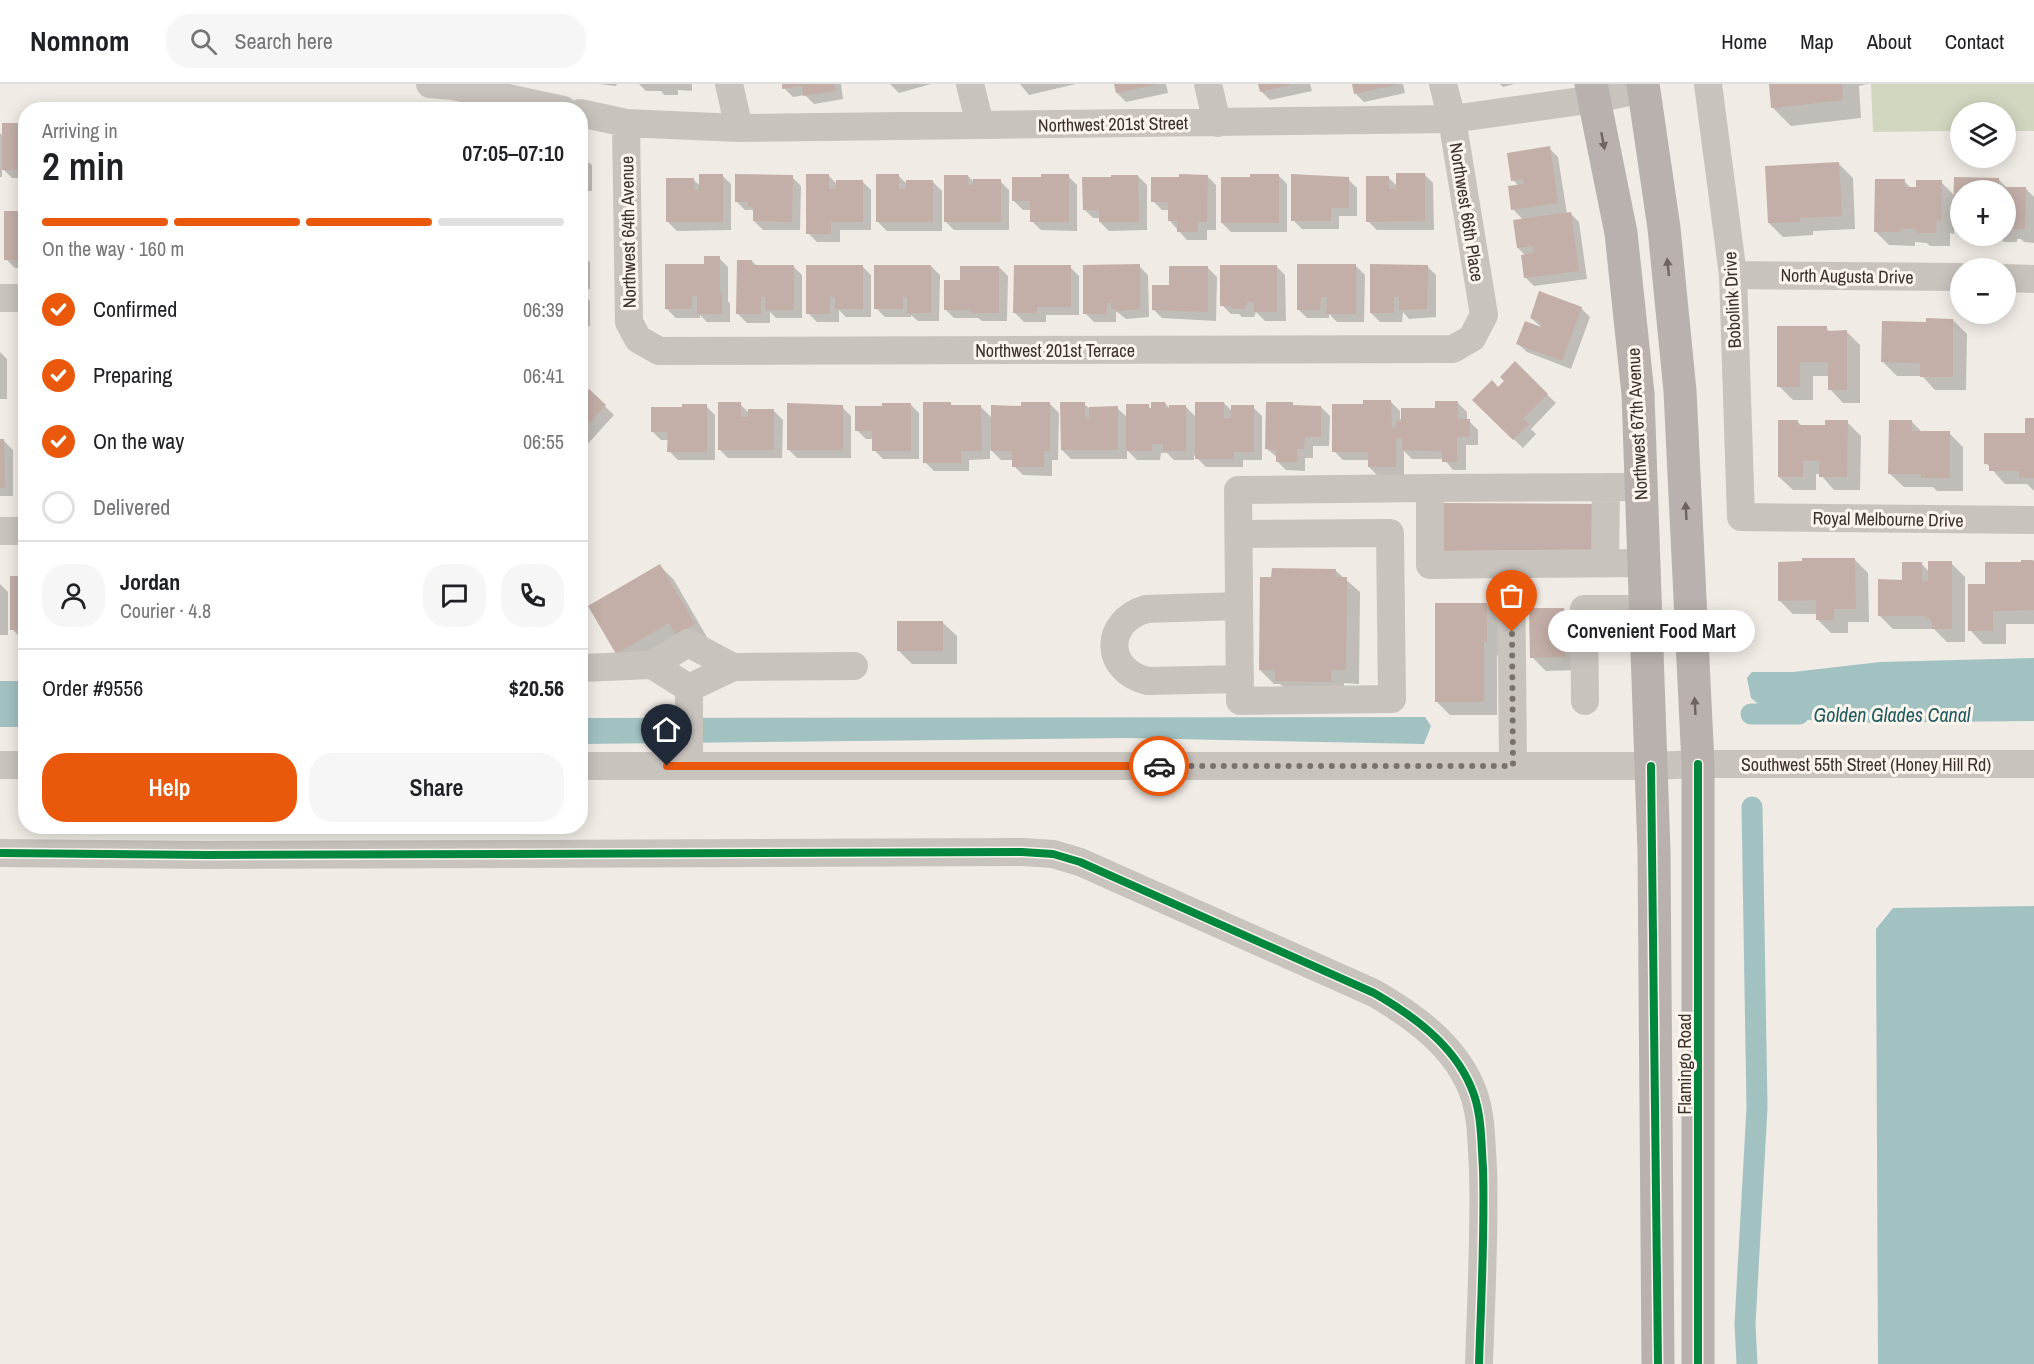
<!DOCTYPE html>
<html lang="en">
<head>
<meta charset="utf-8">
<style>
  body { margin:0; font-family:"Archivo Narrow",sans-serif; background:#f6f6f6; color:#202124; height:100vh; display:flex; flex-direction:column; font-size:22px; white-space:nowrap }
  * { box-sizing:border-box; margin:0 }
  p { font-size:20px; color:#757577 }
  .icon { flex:none; width:33px; height:33px; fill:none; stroke:currentColor; stroke-width:2; stroke-linecap:round; stroke-linejoin:round }
  .map { position:relative; flex:1; overflow:hidden }
  .drawer { position:absolute; left:18px; top:18px; width:570px; height:732px; display:flex; flex-direction:column; background:#fff; border-radius:24px; box-shadow:0 3px 15px #0003 }
  .drawer>* { flex:none }
  .buttons { position:absolute; left:1950px; top:18px; display:grid; gap:12px }
  .buttons a { display:grid; place-items:center; width:66px; height:66px; border-radius:50%; background:#fff; box-shadow:0 3px 15px #0003; font-size:30px }
  .pin { position:absolute; display:grid; place-items:center; width:51px; height:51px; color:#fff; margin:-62px -26px; border-radius:50% 50% 50% 0; rotate:-45deg; box-shadow:0 0 6px #0007 }
  .pin .icon { rotate:45deg }
  .courier { position:absolute; display:grid; place-items:center; width:60px; height:60px; margin:-30px; border:4px solid #ea580c; border-radius:50%; background:#fff; color:#222; box-shadow:0 2px 8px #0007 }
  .bubble { position:absolute; height:42px; border-radius:21px; background:#fff; box-shadow:0 3px 15px #0003; font-size:20px; font-weight:600; line-height:42px; text-align:center }
  .head em { font-style:normal; font-weight:600 }
  .head div { display:flex; flex-direction:column-reverse }
  .head { display:flex; align-items:center; justify-content:space-between; height:102px; padding:0 24px }
  h1 { font-size:39px; font-weight:600; line-height:45px }
  .bar { display:grid; grid-template-columns:repeat(4,1fr); gap:9px 6px; align-content:center; height:72px; padding:0 24px }
  .bar i { height:8px; border-radius:4px; background:#e0e0e0 }
  .bar .active { background:#ea580c }
  .bar p { grid-column:span 4 }
  .line { display:flex; align-items:center; gap:15px; padding:0 24px; border-top:2px solid #e0e0e0 }
  .line div { flex:1 }
  .round { display:grid; place-items:center; flex:none; width:63px; height:63px; border-radius:24px; background:#f6f6f6 }
  ol { padding:0 24px; list-style:none }
  li { display:flex; align-items:center; gap:18px; height:66px }
  li p { margin-inline-start:auto }
  li .icon { padding:6px; border-radius:50%; background:#ea580c; color:#fff; stroke-width:4 }
  li:last-child { color:#757577 }
  li i { width:33px; height:33px; border:3px solid #e0e0e0; border-radius:50% }
  .action { display:flex; gap:12px; margin-top:auto; padding:12px 24px }
  .action a { flex:1; height:69px; border-radius:24px; background:#ea580c; color:#fff; font-size:24px; font-weight:600; line-height:69px; text-align:center }
  .action a+a { background:#f6f6f6; color:#202124 }
  header { display:flex; align-items:center; gap:36px; box-sizing:border-box; height:84px; padding:0 30px; background:#fff; border-bottom:2px solid #e0e0e0 }
  header strong { font-size:28px }
  nav { display:flex; gap:33px; margin-inline-start:auto; font-size:21px }
  .search { width:420px; height:54px; background:#f6f6f6; display:flex; align-items:center; gap:15px; box-sizing:border-box; padding:0 21px; border-radius:24px; color:#757577; font-size:22px }
  .map>svg:first-child { display:block }
  .green { fill:#d1d6bf }
  .water { fill:#a1c2c1 }
  .shadow { fill:#0003 }
  .lines { fill:none; stroke-linecap:round; stroke-linejoin:round }
  .canal { stroke:#a1c2c1; stroke-width:21 }
  .building { fill:#c3afa7 }
  .minor { stroke:#c9c3be; stroke-width:28 }
  .major { stroke:#b8b1ad; stroke-width:33 }
  .cycleway-casing { stroke:#fbf5ee; stroke-width:11 }
  .cycleway { stroke:#00873e; stroke-width:8 }
  .oneway { fill:#6d645f }
  .done { stroke:#7a716c; stroke-width:6; stroke-dasharray:0 10.8 }
  .route { stroke:#ea580c; stroke-width:8 }
  .labels { text-anchor:middle; dominant-baseline:central; stroke-width:6; stroke-linejoin:round; paint-order:stroke }
  .street-label { font-size:18px; fill:#3b302b; stroke:#fbf5ee }
  .water-label { font-size:20px; font-style:italic; fill:#1f5a5e; stroke:#fbf5ee }
</style>
</head>
<body>
<header>
<strong>Nomnom</strong>
<div class="search"><svg class="icon" aria-label="search" viewBox="0 0 24 24"><circle cx="10" cy="10" r="6"/><path d="M15 15l6 6"/></svg>Search here</div>
<nav><a>Home</a><a>Map</a><a>About</a><a>Contact</a></nav>
</header>
<div class="map">
<svg width="2034" height="1280" viewBox="0 0 2034 1280">
  <rect width="100%" height="100%" fill="#f0ebe5"/>
  <!-- green -->
  <path class="green" d="M1871 0H2034V47H2006V28H1960V47L1873 48Z"/>
  <!-- water -->
  <path class="water" d="M2034 574V637L1833 639 1772 631 1751 614 1747 594 1752 588H1793L1880 578Z
    M0 597H25V643H0Z
    M1425 633 1431 642 1424 660 1124 654 581 660 580 634Z
    M2034 822V1280H1878L1876 845 1893 824Z"/>
  <!-- shadow -->
  <path class="shadow" d="M599 0H617L616 2Z
    M639 0H692V7L678 6V11H664L661 7H646Z
    M783 0H841L843 15 814 20 805 11 793 13 784 4Z
    M890 0H931L899 9Z
    M1020 0H1076L1029 11Z
    M1115 0H1166L1168 9 1126 18 1117 9Z
    M1260 0H1310L1312 7 1270 16 1261 7Z
    M1353 0H1403L1405 9 1364 18 1355 9Z
    M1500 0H1514L1503 3Z
    M1770 0H1867L1859 2 1861 34 1791 42 1772 23Z
    M24 41 26 42V94H12L2 84V93H0V49L3 52Z
    M1549 64 1558 73 1567 130 1570 129 1579 138 1587 195 1534 202 1525 193 1526 172 1518 164 1523 136 1513 125 1519 102 1513 96Z
    M580 72 592 81V107H580Z
    M1839 80 1853 94 1855 145 1813 147V151L1783 153 1769 139Z
    M1424 90 1433 99 1434 146H1377L1368 137 1388 93 1398 103Z
    M722 91 731 100V146L677 147 668 138 693 95 700 102Z
    M828 91 837 100 862 97 871 106V146H840V158H817L808 149Z
    M898 91 907 100 933 98 942 107V147H887L878 138Z
    M1278 91 1287 100V148H1231L1222 139Z
    M968 92 975 99 1000 97 1009 106V146H954L945 137Z
    M1068 92 1077 101V147L1041 146 1032 137V126H1023L1014 117 1042 94Z
    M1138 92 1147 101V146L1109 147 1100 138V134H1093L1084 125Z
    M1207 92 1216 101V146H1207V156H1187L1170 137V126H1162L1153 117Z
    M792 93 801 102 800 146H763L754 137 753 126H745L736 117Z
    M1348 95 1357 104V132H1339V145H1302L1293 136Z
    M1956 95 1999 96 2008 105H2026L2034 113V159L2024 158 2021 155H2017V158H2004L2001 155H1991V158L1969 157 1963 152H2006V106H1960V149L1954 143V150L1950 149V162H1930L1927 159 1915 158V162L1889 161 1875 147 1904 97 1912 105 1941 98 1955 112Z
    M580 108 588 116V138H580Z
    M26 129V184H15L6 175Z
    M580 141 587 148V170H581L590 178V205H580Z
    M719 174 728 183V217L730 220V238H707L700 231V234H676L667 225 706 182Z
    M752 177 757 182H793L802 191V234H776L770 228V239H747L738 230Z
    M862 182 871 191V233H846L839 226V238H817L808 229Z
    M931 182 940 191 939 237H918L911 231V233H885L876 224Z
    M1139 182 1148 191 1149 233 1126 235 1116 227V238H1094L1085 229Z
    M1276 182 1285 191 1286 237H1265L1256 228 1254 233H1242L1239 230H1231L1222 221Z
    M1356 182 1365 191 1364 238H1337L1329 230V234H1307L1298 225Z
    M1427 182 1436 191V233L1409 235 1403 228 1402 238H1380L1371 229Z
    M999 183 1008 192 1007 237H982L978 234H954L945 225 962 198Z
    M1070 183 1079 192V231H1046V238H1024L1015 229Z
    M1208 184 1217 193 1216 237 1162 234 1153 225 1170 203Z
    M580 206 590 217V242H587V274H580Z
    M1581 224 1590 233 1571 285 1527 268 1518 260 1543 245 1531 234Z
    M1953 236 1967 250 1966 306H1935L1922 292H1897L1883 278 1927 239Z
    M1826 244 1830 248 1846 247 1860 261V319H1843L1830 305V292H1813V316H1793L1779 302Z
    M0 268 7 275V315H0Z
    M1515 280 1556 319 1531 345 1536 350 1523 364 1474 316 1498 305 1506 297Z
    M580 304 587 310 589 307 614 331 583 365 580 363Z
    M1391 318 1400 327V335L1458 319 1467 328V337H1469L1478 346V361H1466V386H1453L1444 375H1412L1404 367V391L1378 392 1369 383V376H1343L1334 367 1364 322Z
    M950 319 953 323 980 322 992 334 1023 323 1050 320 1059 329 1058 376H1052V392L1023 391 1014 382V376H1001L990 365V375L969 376V387H934L925 378Z
    M1165 319 1171 326 1185 322 1197 334 1224 319 1233 328 1253 323 1262 332V376H1243V383H1206L1194 371V376H1174L1167 369H1161L1160 376H1137L1127 366V375H1071L1062 366 1084 320 1089 324H1117L1128 334 1148 322 1153 327Z
    M740 320 750 330 774 327 783 336 782 374H728L719 365Z
    M910 320 919 329V375H883L874 366V355H866L857 346Z
    M1292 320 1296 323H1321L1330 332 1329 362H1313V374H1305V387L1286 386 1277 377 1278 374 1267 365Z
    M706 322 715 331V376H678L669 367V356H661L652 347 683 325Z
    M842 323 851 332V374H797L788 365Z
    M2034 336V407L2027 400H2005L1986 379 2027 350Z
    M1798 338 1803 343H1826L1847 338 1861 352 1860 406H1834L1820 390H1816V406H1793L1779 393Z
    M1912 338 1923 349H1949L1963 363V407H1937L1933 403H1904L1890 390Z
    M0 357H4L13 366V412H0Z
    M1854 475 1868 489 1869 538H1848V549H1831L1817 535V530H1793L1779 516Z
    M2022 477 2034 478V540H2006V560H1983L1970 546 1986 502 2022 479Z
    M1921 479 1929 488 1951 479 1965 493V558H1947L1934 545H1893L1879 531 1903 498Z
    M660 482 674 496 708 555 631 583 617 569Z
    M1336 487 1360 508 1359 600 1344 599V611L1291 610 1280 600H1274L1260 586Z
    M26 494V555L21 554 12 545Z
    M0 500 8 508V551H0Z
    M1486 520 1500 534V571H1497V631H1450L1436 617Z
    M1563 525 1577 539 1578 586 1546 587 1532 573Z
    M943 539 957 552V580H912L898 566Z"/>
  <g class="lines">
    <!-- canal -->
    <path class="canal" d="M1751 630H1799
      M1747 1280 1745 1240 1757 1024 1752 723"/>
  </g>
  <!-- building -->
  <path class="building" d="M782 0H834L835 7 803 12 802 2 782 5Z
    M1114 0H1154L1155 1 1116 9Z
    M1258 0H1290V1L1260 8Z
    M1352 0H1395V1L1354 10Z
    M1769 0H1842L1843 16 1771 24Z
    M2 39H25L26 86H2Z
    M1550 62 1558 119 1511 126 1508 102 1524 100 1523 95 1511 97 1507 69Z
    M1839 78 1842 132 1800 134V138L1768 139 1765 82Z
    M1396 89H1425V137L1366 138V92H1389V105H1396Z
    M699 90H723V138H666V94H694V106H699Z
    M735 90 793 91 792 138 753 137V123H748V118H735Z
    M806 90H829V105H836V96H863V138H831V150H806Z
    M876 90H899V105H906V96H933V138H876Z
    M1041 90H1069V138H1030V117H1012V93H1041Z
    M1179 90 1208 91 1207 138H1198V148H1177V137H1168V118H1151V93H1179Z
    M1250 90H1279V139H1221V93H1250Z
    M1291 90 1349 93V124H1331V137H1291Z
    M944 91H968V101H973V95H1001V138H944Z
    M1111 91H1138L1139 138H1099V126H1083L1082 93H1111Z
    M1954 93 1999 94V103H2026L2025 145H2009V142H2006V106H1960V144H1953Z
    M1875 95H1905L1904 103H1916V96H1942L1941 137 1937 136 1936 149H1915V145H1901V148H1874Z
    M4 127H26V176H4Z
    M1571 128 1579 187 1524 194 1521 171 1534 169 1533 162 1517 164 1513 136Z
    M704 172H720V209H722V230H697V212H692V225H665V180H704Z
    M737 176H752V181H794V226H765V213H761V230H736Z
    M1140 180V225L1116 227V225H1111V219H1107V230H1083V181Z
    M1297 180H1356V230H1326L1327 213H1321L1320 226H1297Z
    M1370 180 1428 181 1427 225 1399 226V213H1394V229H1370Z
    M806 181H863V225H835V213H830V230H806Z
    M874 181H931V229H907V213H903V225H874Z
    M1014 181H1071V223H1037V229H1013Z
    M1220 181H1277V228H1254V218H1247L1245 225H1231V222H1220Z
    M960 182H999V229H971V226H944V196H960Z
    M1169 182H1208V228L1152 226V201H1169Z
    M1539 207 1582 223 1562 277 1516 260 1525 237 1541 243 1542 239 1530 234Z
    M1926 234 1953 235V293H1920V279L1881 278 1882 237 1926 238Z
    M1777 242H1827V247L1847 246V306H1828V278H1800V303H1777Z
    M20 268H26V314H20Z
    M1515 277 1548 310 1523 335 1529 340 1513 356 1472 316 1492 296 1498 303 1504 297 1500 293Z
    M589 305 606 321 580 349V314Z
    M1363 316H1391L1392 344H1396V337L1401 338V324H1435V317H1458V335H1470V353H1457V378H1442V367L1402 366V354H1396V383H1368V368H1332V320H1363Z
    M718 318H741V333H748V325H774V366H718Z
    M923 318H951V321H981L982 367H961V379H923Z
    M1021 318H1050V367H1044V383H1012V367H991V321L1021 322Z
    M1060 318H1085V334H1089V323L1118 322V366H1061Z
    M1151 318H1165V324H1169V321H1186V367H1163V360H1152V367H1126V320H1149V324H1151Z
    M1195 318H1224V334H1231V321H1254V368H1234V375H1195Z
    M1266 318H1293V321L1321 322V353H1305L1304 365H1297V378H1276V366L1265 365Z
    M787 319 843 321V366H787Z
    M882 319H911V367H872V347H855V322H882Z
    M682 320H707V368H667L668 348H651V323H682Z
    M2025 334H2034V394H2019V387H1989V380H1984V349H2025Z
    M1778 336H1798V341H1825V336H1848L1847 393H1819V377H1803V393H1778Z
    M1889 336H1912V347H1950V394H1921V390H1888Z
    M0 355H4L5 404H0Z
    M22 357H26V404H23Z
    M1441 419 1597 420 1596 468 1441 467Z
    M1802 474H1855L1856 525H1834V536H1816V516L1778 517V478L1802 477Z
    M2021 476H2033L2034 478V526L1993 527V547H1968V500H1985V478H2021Z
    M1928 477H1952V545H1932V537L1924 532H1878V495L1902 496V478H1922V497H1928Z
    M660 480 695 540 676 551 669 539 616 570 588 522Z
    M1272 484 1336 485V493H1347L1346 586H1331V598L1275 597V586H1259L1260 493H1271Z
    M10 492H26V546H10Z
    M1435 519H1487V558H1484V618H1435Z
    M1529 524H1564L1565 573 1530 574Z
    M897 537H943V567H897Z"/>
  <g class="lines">
    <!-- minor -->
    <path class="minor" d="M430 0 453 2 563 26
      M729 0 739 44
      M970 0 980 41
      M1208 0 1217 39
      M1708 0 1733 191 1741 433 2034 436
      M580 29 626 39 739 44 1452 35 1595 15 1644 5
      M626 39 629 238 638 255 659 267 1453 265 1472 254 1484 231 1452 35 1443 0
      M1733 191 1960 193
      M2006 194 2034 195
      M0 214H26
      M0 447H26
      M1239 450 1390 449 1392 615 1240 617 1238 406 1430 404
      M1605 479 1606 403
      M1511 480 1430 481V404L1641 403
      M1239 522 1146 525C1103 538 1104 587 1148 597L1240 595
      M652 581 688 559 733 583
      M583 584 652 581 689 604V682
      M689 604 733 583 854 582
      M1585 617 1584 525H1646
      M0 681H26
      M580 682H1651L1698 680H2034
      M1513 682 1511 480 1644 479
      M0 769 208 771 1022 768 1053 770 1080 778 1374 909C1412 931 1453 960 1471 1003 1482 1028 1481 1056 1483 1084 1485 1149 1481 1215 1479 1280"/>
    <!-- major -->
    <path class="major" d="M1591 0 1621 149 1638 310 1654 767 1658 1280
      M1643 0 1664 144 1680 307 1698 680V1280"/>
    <defs>
      <path id="cycleway" d="M1698 680V1280
        M1651 682 1658 1280
        M0 769 208 771 1022 768 1053 770 1080 778 1374 909C1412 931 1453 960 1471 1003 1482 1028 1481 1056 1483 1084 1485 1149 1481 1215 1479 1280"/>
    </defs>
    <!-- cycleway casing -->
    <use href="#cycleway" class="cycleway-casing"/>
    <!-- cycleway -->
    <use href="#cycleway" class="cycleway"/>
  </g>
  <!-- one-way arrows -->
  <defs><path id="oneway-solid" d="M-6-.8H1V-3.2L6.5 0L1 3.2V.8H-6Z" transform="scale(1.5)"/></defs>
  <g class="oneway">
    <use href="#oneway-solid" transform="translate(1603 57) rotate(79)"/>
    <use href="#oneway-solid" transform="translate(1668 183) rotate(-96)"/>
    <use href="#oneway-solid" transform="translate(1686 427) rotate(-93)"/>
    <use href="#oneway-solid" transform="translate(1695 622) rotate(-93)"/>
  </g>
  <g class="lines">
    <!-- done -->
    <path class="done" d="M1159 682H1513L1512 548"/>
    <!-- route -->
    <path class="route" d="M667 682H1159"/>
  </g>
  <g class="labels">
    <!-- street labels -->
    <g class="street-label">
      <text transform="translate(1113 40) rotate(-1)">Northwest 201st Street</text>
      <text transform="translate(1467 128) rotate(81)">Northwest 66th Place</text>
      <text transform="translate(628 148) rotate(-91)">Northwest 64th Avenue</text>
      <text transform="translate(1847 192) rotate(1)">North Augusta Drive</text>
      <text transform="translate(1732 216) rotate(-93)">Bobolink Drive</text>
      <text x="1055" y="266">Northwest 201st Terrace</text>
      <text transform="translate(1637 340) rotate(-93)">Northwest 67th Avenue</text>
      <text transform="translate(1888 435) rotate(1)">Royal Melbourne Drive</text>
      <text x="1866" y="680">Southwest 55th Street (Honey Hill Rd)</text>
      <text transform="translate(1684 980) rotate(-90)">Flamingo Road</text>
    </g>
    <!-- water labels -->
    <g class="water-label">
      <text x="1892" y="630">Golden Glades Canal</text>
    </g>
  </g>
</svg>
<div class="buttons">
<a><svg class="icon" aria-label="layers" viewBox="0 0 24 24"><path d="M12 4l9 5-9 5-9-5zM3 14l9 5 9-5"/></svg></a>
<a>+</a>
<a>−</a>
</div>
<div class="pin" style="left:1512px;top:548px;background:#ea580c"><svg class="icon" aria-label="bag" viewBox="0 0 24 24"><path d="M5 8h14l-1 12H6zM9 8a3 3 0 0 1 6 0"/></svg></div>
<div class="pin" style="left:667px;top:682px;background:#1f2937"><svg class="icon" aria-label="home" viewBox="0 0 24 24"><path d="M3 11l9-7 9 7M6 9v11h12V9"/></svg></div>
<div class="courier" style="left:1159px;top:682px"><svg class="icon" aria-label="car" viewBox="0 0 24 24"><path d="M5 17H2v-5l4-1 3-4h7l3 4 3 1v5h-3M9 17h6M6 11h13"/><circle cx="7" cy="17" r="2"/><circle cx="17" cy="17" r="2"/></svg></div>
<div class="bubble" style="left:1548px;top:526px;width:207px">Convenient Food Mart</div>
<section class="drawer">
<div class="head"><div><h1>2 min</h1><p>Arriving in</p></div><em>07:05–07:10</em></div>
<div class="bar"><i class="active"></i><i class="active"></i><i class="active"></i><i></i><p>On the way · 160 m</p></div>
<ol>
<li><svg class="icon" aria-label="check" viewBox="0 0 24 24"><path d="M5 12l5 5 9-10"/></svg>Confirmed<p>06:39</p></li>
<li><svg class="icon" aria-label="check" viewBox="0 0 24 24"><path d="M5 12l5 5 9-10"/></svg>Preparing<p>06:41</p></li>
<li><svg class="icon" aria-label="check" viewBox="0 0 24 24"><path d="M5 12l5 5 9-10"/></svg>On the way<p>06:55</p></li>
<li><i></i>Delivered</li>
</ol>
<div class="line" style="height:108px"><a class="round"><svg class="icon" aria-label="person" viewBox="0 0 24 24"><circle cx="12" cy="8" r="4"/><path d="M4 21q1-7 8-7t8 7"/></svg></a><div><b>Jordan</b><p>Courier · 4.8</p></div><a class="round"><svg class="icon" aria-label="chat" viewBox="0 0 24 24"><path d="M4 5h16v11H9l-5 4z"/></svg></a><a class="round"><svg class="icon" aria-label="phone" viewBox="0 0 24 24"><path d="M5 4h4l2 5-3 2q2 4 5 5l2-3 5 2v4C11 20 4 13 5 4z"/></svg></a></div>
<div class="line" style="height:78px"><div>Order #9556</div><b>$20.56</b></div>
<div class="action"><a>Help</a><a>Share</a></div>
</section>
</div>
</body>
</html>
